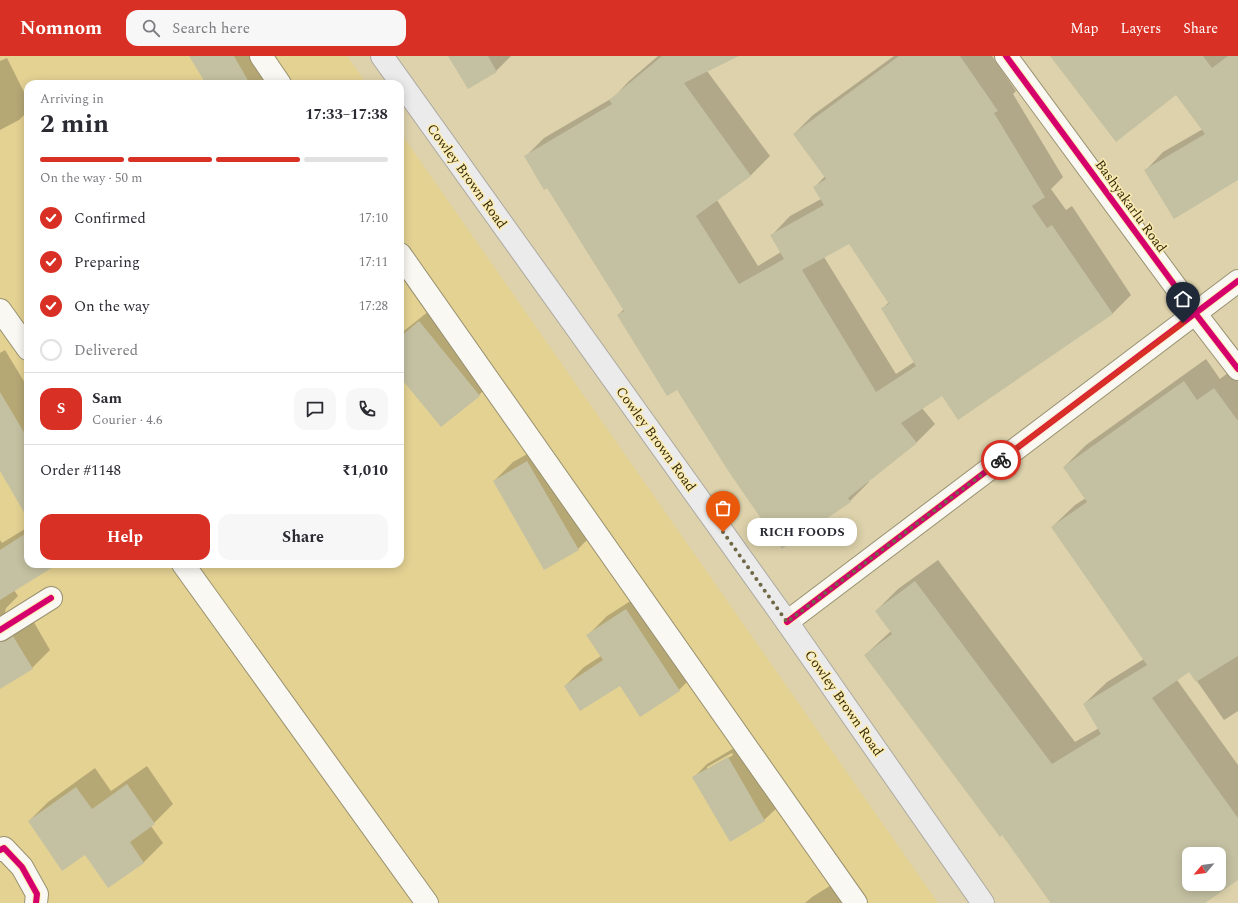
<!DOCTYPE html>
<html lang="en">
<head>
<meta charset="utf-8">
<style>
  body { margin:0; font-family:Spectral,serif; background:#f7f7f7; color:#2b2b33; height:100vh; display:flex; flex-direction:column; font-size:15px; white-space:nowrap }
  * { box-sizing:border-box; margin:0 }
  p { font-size:13px; color:#7c7c81 }
  .icon { flex:none; width:22px; height:22px; fill:none; stroke:currentColor; stroke-width:2; stroke-linecap:round; stroke-linejoin:round }
  .map { position:relative; flex:1; overflow:hidden }
  .details { position:absolute; left:24px; top:24px; width:380px; height:488px; display:flex; flex-direction:column; background:#fff; border-radius:12px; box-shadow:0 2px 10px #0003 }
  .details>* { flex:none }
  .needle { width:26px; rotate:241deg }
  .tools { position:absolute; left:1182px; top:791px; display:grid; gap:8px }
  .tools a { display:grid; place-items:center; width:44px; height:44px; border-radius:8px; background:#fff; box-shadow:0 2px 10px #0003; font-size:20px }
  .pin { position:absolute; display:grid; place-items:center; width:34px; height:34px; color:#fff; margin:-41px -17px; border-radius:50% 50% 50% 0; rotate:-45deg; box-shadow:0 0 4px #0007 }
  .pin .icon { rotate:45deg }
  .courier { position:absolute; display:grid; place-items:center; width:40px; height:40px; margin:-20px; border:3px solid #d93025; border-radius:50%; background:#fff; color:#222; box-shadow:0 1px 5px #0007 }
  .bubble { position:absolute; height:28px; border-radius:12px; background:#fff; box-shadow:0 2px 10px #0003; font-size:13px; font-weight:700; line-height:28px; text-align:center }
  .overview em { font-style:normal; font-weight:700 }
  .overview div { display:flex; flex-direction:column-reverse }
  .overview { display:flex; align-items:center; justify-content:space-between; height:68px; padding:0 16px }
  h1 { font-size:26px; font-weight:700; line-height:30px }
  .bar { display:grid; grid-template-columns:repeat(4,1fr); gap:6px 4px; align-content:center; height:48px; padding:0 16px }
  .bar i { height:5px; border-radius:3px; background:#e1e1e2 }
  .bar .active { background:#d93025 }
  .bar p { grid-column:span 4 }
  .line { display:flex; align-items:center; gap:10px; padding:0 16px; border-top:1px solid #e1e1e2 }
  .line div { flex:1 }
  .round { display:grid; place-items:center; flex:none; width:42px; height:42px; border-radius:12px; background:#f7f7f7 }
  ol { padding:0 16px; list-style:none }
  li { display:flex; align-items:center; gap:12px; height:44px }
  li p { margin-inline-start:auto }
  li .icon { padding:4px; border-radius:50%; background:#d93025; color:#fff; stroke-width:4 }
  li:last-child { color:#7c7c81 }
  li i { width:22px; height:22px; border:2px solid #e1e1e2; border-radius:50% }
  .cta { display:flex; gap:8px; margin-top:auto; padding:8px 16px }
  .cta a { flex:1; height:46px; border-radius:12px; background:#d93025; color:#fff; font-size:16px; font-weight:700; line-height:46px; text-align:center }
  .cta a+a { background:#f7f7f7; color:#2b2b33 }
  header { display:flex; align-items:center; gap:24px; box-sizing:border-box; height:56px; padding:0 20px; background:#d93025; color:#fff }
  header strong { font-size:19px }
  nav { display:flex; gap:22px; margin-inline-start:auto; font-size:14px }
  .search { width:280px; height:36px; background:#f7f7f7; display:flex; align-items:center; gap:10px; box-sizing:border-box; padding:0 14px; border-radius:12px; color:#7c7c81; font-size:15px }
  .map>svg:first-child { display:block }
  .built { fill:#e4d293 }
  .shadow { fill:#0003; fill-rule:evenodd }
  .building { fill:#c4c0a2; fill-rule:evenodd }
  .lines { fill:none; stroke-linecap:round; stroke-linejoin:round }
  .minor-casing { stroke:#999171; stroke-width:24 }
  .major-casing { stroke:#adaaa1; stroke-width:24 }
  .minor { stroke:#faf8f2; stroke-width:22 }
  .major { stroke:#ebebeb; stroke-width:22 }
  .cycleway-casing { stroke:#fcecb2; stroke-width:8 }
  .cycleway { stroke:#d6006c; stroke-width:6 }
  .done { stroke:#706745; stroke-width:4; stroke-dasharray:0 7.2 }
  .route { stroke:#d93025; stroke-width:5 }
  .labels { text-anchor:middle; dominant-baseline:central; stroke-width:3; stroke-linejoin:round; paint-order:stroke }
  .street-label { font-size:14px; fill:#352d0e; stroke:#fcecb2 }
</style>
</head>
<body>
<header>
<strong>Nomnom</strong>
<div class="search"><svg class="icon" aria-label="search" viewBox="0 0 24 24"><circle cx="10" cy="10" r="6"/><path d="M15 15l6 6"/></svg>Search here</div>
<nav><a>Map</a><a>Layers</a><a>Share</a></nav>
</header>
<div class="map">
<svg width="1238" height="847" viewBox="0 0 1238 847">
  <rect width="100%" height="100%" fill="#ddd2ab"/>
  <!-- built -->
  <path class="built" d="M0 0H347L367 28H28V508H400V76L938 847H0Z"/>
  <!-- shadow -->
  <path class="shadow" d="M190 0H254L271 28H207Z
    M449 0H511L496 15 468 32Z
    M658 0H737L707 15 770 100 751 119 717 144 758 210 781 196 772 179 790 160 821 143 814 132 825 120 794 78 813 59 894 0H992L1016 35 1013 38 1063 121 1051 133 1066 154 1072 150 1131 239 1112 258 942 338 922 352 935 368 916 387 868 425 869 426 850 445 618 259 624 253 547 130 525 101 544 82 614 41 629 25ZM849 186 889 246 882 253 914 306 896 318 824 201Z
    M1051 0H1238V123L1146 114 1163 96 1203 73 1176 37Z
    M7 2 28 44V55L19 64 0 74V5Z
    M400 196 411 216 400 227Z
    M439 247 498 320 479 339 441 370 400 320V278Z
    M5 294 28 332V427L0 413V297Z
    M1206 303 1220 323 1237 310 1238 312V655L1224 664 1190 615 1177 624 1238 709V823L1204 847H1051L1002 778 865 599 891 575 876 555 898 533 938 504 1075 686 1099 672 1084 648 1107 626 1144 603 1052 471 1075 449 1086 442 1064 411 1086 389ZM1189 798H1219V828H1189Z
    M547 387 597 474 578 493 494 425 513 406Z
    M28 471V508H57L14 534 18 540 6 552 5 556 7 562 32 563 50 594 32 612 0 632V484L2 487Z
    M646 535 698 615 679 634 620 628 565 630 584 611 601 600 588 579 607 560Z
    M741 688 778 751 764 764 693 722 707 708ZM732 697 733 699 707 714V711Z
    M147 710 173 748 151 770 163 787 144 806 108 830 85 798 29 765 48 746 95 712 111 735Z
    M846 820 863 847H805L812 841Z"/>
  <!-- building -->
  <path class="building" d="M189 0H234L250 28H206Z
    M448 0H488L497 16 468 33Z
    M662 0H739L684 27 751 120 696 160 739 228 784 203 770 179 824 149 813 131 826 123 793 78 899 0H960L998 55 994 57 1045 141 1032 150 1047 172 1052 169 1113 258 958 364 942 340 901 367 917 387 848 442 851 446 782 493 729 416 677 334 667 340 617 259 624 255 547 132 544 134 524 100 612 48 609 44ZM849 188 889 248 881 252 916 310 876 336 802 214Z
    M1050 0H1203L1212 12 1228 0H1238V124L1174 163 1144 114 1205 78 1176 39 1116 86Z
    M419 265 480 340 441 371 400 321V281Z
    M1184 325 1197 344 1214 332 1238 365V600L1196 626 1189 616 1152 642 1238 762V824L1205 847H1051L1002 779 1000 781 864 599 892 578 875 555 915 525 1052 708 1101 678 1083 648 1147 609 1051 471 1087 446 1063 411ZM1189 798H1219V828H1189Z
    M0 336 28 383V463L0 415Z
    M527 405 579 494 544 514 493 425Z
    M28 476V508H58L0 544V494Z
    M626 553 680 635 640 661 620 630 580 655 564 630 603 604 586 579Z
    M13 580 33 613 0 633V586L6 585Z
    M728 701 765 765 730 786 692 721Z
    M127 728 155 768 130 786 144 807 108 832 85 799 62 815 28 765 76 731 92 753Z"/>
  <g class="lines">
    <defs>
      <path id="minor" d="M261 0 280 28
        M1006 0 1195 257 1238 313
        M400 198 856 847
        M0 254 28 293
        M183 508 427 847
        M787 566 1238 225
        M0 574 51 542
        M0 794 4 792 22 811 37 838 36 847"/>
      <path id="major" d="M382 0 787 566 983 847"/>
    </defs>
    <!-- minor casing -->
    <use href="#minor" class="minor-casing"/>
    <!-- major casing -->
    <use href="#major" class="major-casing"/>
    <!-- minor -->
    <use href="#minor" class="minor"/>
    <!-- major -->
    <use href="#major" class="major"/>
    <defs>
      <path id="cycleway" d="M1006 0 1195 257 1238 313
        M787 566 1238 225
        M0 574 51 542
        M0 794 4 792 22 811 37 838 36 847"/>
    </defs>
    <!-- cycleway casing -->
    <use href="#cycleway" class="cycleway-casing"/>
    <!-- cycleway -->
    <use href="#cycleway" class="cycleway"/>
  </g>
  <g class="lines">
    <!-- done -->
    <path class="done" d="M723 476 787 566 1001 404"/>
    <!-- route -->
    <path class="route" d="M1001 404 1183 267"/>
  </g>
  <g class="labels">
    <!-- street labels -->
    <g class="street-label">
      <text transform="translate(467 120) rotate(54)">Cowley Brown Road</text>
      <text transform="translate(1131 150) rotate(54)">Bashyakarlu Road</text>
      <text transform="translate(656 383) rotate(54)">Cowley Brown Road</text>
      <text transform="translate(844 647) rotate(55)">Cowley Brown Road</text>
    </g>
  </g>
</svg>
<div class="tools">
<a><svg class="needle" viewBox="-14 -14 28 28"><path d="M0-13l5 13h-10z" fill="#e53935"/><path d="M0 13l5-13h-10z" fill="#7c7c81"/></svg></a>
</div>
<div class="pin" style="left:723px;top:476px;background:#ea580c"><svg class="icon" aria-label="bag" viewBox="0 0 24 24"><path d="M5 8h14l-1 12H6zM9 8a3 3 0 0 1 6 0"/></svg></div>
<div class="pin" style="left:1183px;top:267px;background:#1f2937"><svg class="icon" aria-label="home" viewBox="0 0 24 24"><path d="M3 11l9-7 9 7M6 9v11h12V9"/></svg></div>
<div class="courier" style="left:1001px;top:404px"><svg class="icon" aria-label="bike" viewBox="0 0 24 24"><circle cx="6" cy="16" r="4"/><circle cx="18" cy="16" r="4"/><path d="M6 16l4-8h5l3 8M10 8l3 8H6M13 5h3"/></svg></div>
<div class="bubble" style="left:747px;top:462px;width:110px">RICH FOODS</div>
<section class="details">
<div class="overview"><div><h1>2 min</h1><p>Arriving in</p></div><em>17:33–17:38</em></div>
<div class="bar"><i class="active"></i><i class="active"></i><i class="active"></i><i></i><p>On the way · 50 m</p></div>
<ol>
<li><svg class="icon" aria-label="check" viewBox="0 0 24 24"><path d="M5 12l5 5 9-10"/></svg>Confirmed<p>17:10</p></li>
<li><svg class="icon" aria-label="check" viewBox="0 0 24 24"><path d="M5 12l5 5 9-10"/></svg>Preparing<p>17:11</p></li>
<li><svg class="icon" aria-label="check" viewBox="0 0 24 24"><path d="M5 12l5 5 9-10"/></svg>On the way<p>17:28</p></li>
<li><i></i>Delivered</li>
</ol>
<div class="line" style="height:72px"><b class="round" style="background:#d93025;color:#fff">S</b><div><b>Sam</b><p>Courier · 4.6</p></div><a class="round"><svg class="icon" aria-label="chat" viewBox="0 0 24 24"><path d="M4 5h16v11H9l-5 4z"/></svg></a><a class="round"><svg class="icon" aria-label="phone" viewBox="0 0 24 24"><path d="M5 4h4l2 5-3 2q2 4 5 5l2-3 5 2v4C11 20 4 13 5 4z"/></svg></a></div>
<div class="line" style="height:52px"><div>Order #1148</div><b>₹1,010</b></div>
<div class="cta"><a>Help</a><a>Share</a></div>
</section>
</div>
</body>
</html>
